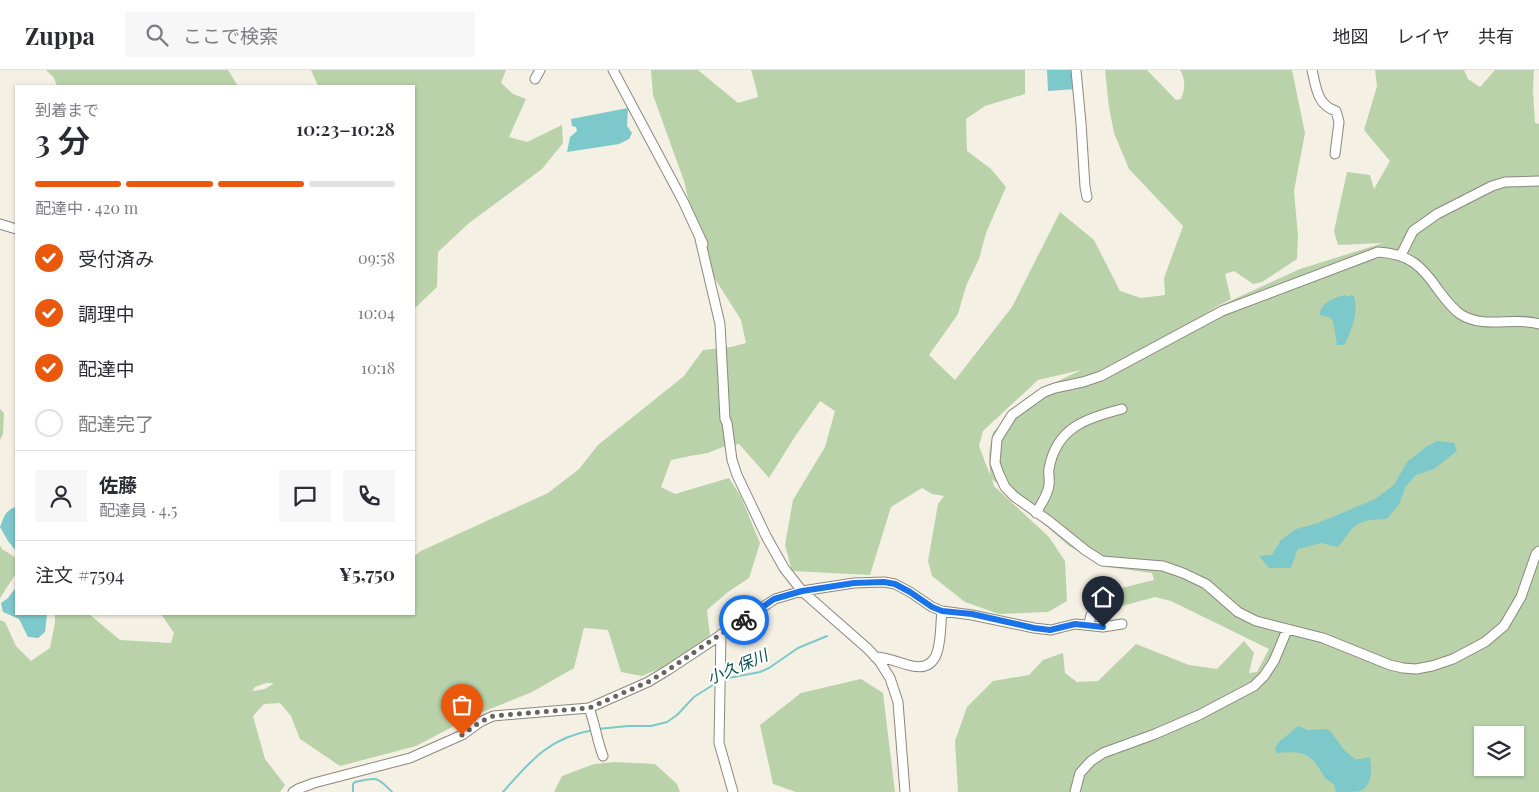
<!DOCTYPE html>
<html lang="ja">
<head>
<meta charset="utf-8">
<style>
  body { margin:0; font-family:"Playfair Display","Noto Sans JP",serif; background:#f7f7f7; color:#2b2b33; height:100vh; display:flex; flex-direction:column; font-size:19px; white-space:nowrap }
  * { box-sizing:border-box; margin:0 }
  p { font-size:16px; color:#7c7c81 }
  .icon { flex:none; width:28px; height:28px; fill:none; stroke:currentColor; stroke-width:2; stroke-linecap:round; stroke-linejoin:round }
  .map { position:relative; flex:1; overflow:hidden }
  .panel { position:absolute; left:15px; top:15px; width:400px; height:530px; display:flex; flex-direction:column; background:#fff; border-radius:0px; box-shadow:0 1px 4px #0004 }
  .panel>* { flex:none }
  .tools { position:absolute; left:1474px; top:656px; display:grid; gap:10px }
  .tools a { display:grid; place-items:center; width:50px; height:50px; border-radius:0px; background:#fff; box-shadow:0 1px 4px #0004; font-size:25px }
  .pin { position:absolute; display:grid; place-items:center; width:42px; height:42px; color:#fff; margin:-51px -21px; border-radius:50% 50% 50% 0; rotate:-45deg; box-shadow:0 0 5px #0007 }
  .pin .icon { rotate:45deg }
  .courier { position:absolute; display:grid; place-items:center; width:50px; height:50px; margin:-25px; border:4px solid #1a73e8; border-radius:50%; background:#fff; color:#222; box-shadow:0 1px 6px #0007 }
  .summary em { font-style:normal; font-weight:600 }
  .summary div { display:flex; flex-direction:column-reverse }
  .summary { display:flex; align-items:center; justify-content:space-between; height:85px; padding:0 20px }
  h1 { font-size:32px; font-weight:600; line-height:38px }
  .bar { display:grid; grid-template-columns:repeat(4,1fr); gap:8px 5px; align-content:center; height:60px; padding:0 20px }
  .bar i { height:6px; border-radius:4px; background:#e1e1e2 }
  .bar .current { background:#ea580c }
  .bar p { grid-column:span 4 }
  .line { display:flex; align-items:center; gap:12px; padding:0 20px; border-top:1px solid #e1e1e2 }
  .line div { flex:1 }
  .round { display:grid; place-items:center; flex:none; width:52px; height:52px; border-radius:0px; background:#f7f7f7 }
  ol { padding:0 20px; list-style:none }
  li { display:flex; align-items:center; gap:15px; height:55px }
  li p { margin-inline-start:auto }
  li .icon { padding:5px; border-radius:50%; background:#ea580c; color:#fff; stroke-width:4 }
  li:last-child { color:#7c7c81 }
  li i { width:28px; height:28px; border:2px solid #e1e1e2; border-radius:50% }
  header { display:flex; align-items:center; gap:30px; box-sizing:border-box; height:70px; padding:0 25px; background:#fff; border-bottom:1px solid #e1e1e2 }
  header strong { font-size:24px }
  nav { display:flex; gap:28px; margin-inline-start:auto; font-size:18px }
  .search { width:350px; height:45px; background:#f7f7f7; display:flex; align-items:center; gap:12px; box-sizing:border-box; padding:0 18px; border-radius:0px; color:#7c7c81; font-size:19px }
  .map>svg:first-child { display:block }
  .green { fill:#b9d2a9; fill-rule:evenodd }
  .water { fill:#7dc8ca }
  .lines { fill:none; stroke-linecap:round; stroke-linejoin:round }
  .stream { stroke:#7dc8ca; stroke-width:2 }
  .minor-casing { stroke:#8d887e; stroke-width:11 }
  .minor { stroke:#fff; stroke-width:9 }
  .done { stroke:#67645d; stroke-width:5; stroke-dasharray:0 9 }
  .route { stroke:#1a73e8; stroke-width:6 }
  .labels { text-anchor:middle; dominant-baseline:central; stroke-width:4; stroke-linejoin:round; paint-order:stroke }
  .water-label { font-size:16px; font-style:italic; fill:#0c5052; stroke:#fff }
</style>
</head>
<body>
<header>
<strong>Zuppa</strong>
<div class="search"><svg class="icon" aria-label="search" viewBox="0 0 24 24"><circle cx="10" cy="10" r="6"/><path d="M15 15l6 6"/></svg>ここで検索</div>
<nav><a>地図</a><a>レイヤ</a><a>共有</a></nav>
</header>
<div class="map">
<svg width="1539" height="722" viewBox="0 0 1539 722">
  <rect width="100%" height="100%" fill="#f5f0e4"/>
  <!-- green -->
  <path class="green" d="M46 0H228L238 16H57L54 8Z
    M311 0H506L501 13 513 24 526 29 509 67 527 72 562 55 563 73 542 99 469 153 438 182 437 217 414 239V16H318Z
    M651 0H698L738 33 758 27 755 14 751 0H1025V24L985 36 966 49 967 81 991 99 1006 117 986 163 979 189 966 216 958 244 929 285 955 310 1012 237 1060 142 1094 170 1120 221 1141 228 1165 225 1164 208 1183 156 1129 99 1114 63 1109 37 1105 0H1147L1176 30 1181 29C1185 20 1186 9 1180 0H1292L1305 63 1294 121 1298 166 1297 189 1262 212 1253 214 1234 201 1225 204 1231 229 1204 243 1300 199 1383 173 1338 175 1334 161 1347 102 1370 105 1374 119 1390 91 1364 60 1377 16 1375 0H1464L1468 9 1480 17 1495 0H1534L1533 20 1535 53 1539 54V722H958L955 671 967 637 993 611 1029 605 1043 590 1063 583 1065 603 1077 612 1098 611 1136 574 1189 595 1217 599 1244 571 1254 583 1249 603 1257 602 1269 579 1171 531 1155 527 1104 541 1089 530 1109 521 1154 510 1152 503 1108 497 1069 476 992 409 994 416 1049 467 1065 491 1067 531 1048 542 999 544 965 532 932 506 928 491 938 434 944 426 932 424 922 418 891 437 870 505 792 501 785 475 793 430 825 377 835 341 820 331 796 365 769 408 739 374 723 377 708 383 690 386 671 390 661 417 675 424 729 408 741 427 760 473 749 508 728 522 707 540 710 565 670 594 642 606 621 602 608 560 584 558 574 598 532 622 475 645 416 676 340 696 300 669 291 646 280 633 264 634 253 646 265 689 285 715 280 722H0V550L5 552 16 576 31 591 50 578 55 552V544H89L120 570 171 573 174 563 161 544H414V486L421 481 548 423 579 399 598 375 684 306 703 280 731 277 746 273 741 250 702 188 684 111 653 25ZM1081 300 1037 321 993 362 989 383 990 405 979 376 983 361 1038 310ZM266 613H274L265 619 252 621 255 617ZM1482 665H1515V698H1482Z
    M0 339 4 343 3 364 0 370Z
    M0 475 2 479 16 488 15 505 0 528Z
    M861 609 883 623 895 722H796L773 714 760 655 801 623Z
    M615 692 655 694 677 714 680 722H554L562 706 594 694Z"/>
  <!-- water -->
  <path class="water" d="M1047 0H1074L1076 19 1048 21Z
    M628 38 627 56 632 63 629 69 619 74 567 82 570 67 577 61 576 57 572 56 571 49Z
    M1345 225 1346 227 1352 225 1354 226C1359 241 1352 261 1344 275H1337L1333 251 1331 248 1320 245C1320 232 1335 228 1345 225Z
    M1437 371 1454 373 1457 381 1434 399 1416 405 1405 417 1400 433 1387 449C1355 450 1357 453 1338 477L1321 473 1298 479 1291 498H1269L1259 486 1272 485 1281 470 1296 459 1318 453 1375 429 1394 415 1407 392 1426 377Z
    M16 437V481L8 471 0 457C4 447 5 440 16 437Z
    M16 517V544H47L45 562 38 568 28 567 19 549 3 542 1 533 8 528Z
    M1298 656 1308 660 1325 659 1330 661 1345 681 1355 689H1362L1369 687C1373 697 1372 715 1361 721 1354 722 1343 722 1336 722L1334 714C1322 707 1324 705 1316 694 1307 680 1291 682 1277 683L1275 679 1278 673Z"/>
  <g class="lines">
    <!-- stream -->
    <path class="stream" d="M723 609 760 602 769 598 798 578 827 566
      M598 659 628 656H651L667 652 677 645 694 627 716 613
      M353 722V714L355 712C376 707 377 706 392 722
      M503 722C531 690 550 667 594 660"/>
    <defs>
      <path id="minor" d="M613 0 683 131 703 174
        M1076 0 1081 53 1085 117 1087 127
        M1312 0C1316 17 1317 35 1336 41L1339 52 1335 84
        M535 9 540 0
        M0 154 16 159
        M700 169 720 254 725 349 727 353 732 390 737 405 766 466 784 498 802 521 868 579 880 592 890 608 898 632 905 722
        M1401 185 1413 161 1437 144 1492 116 1505 112 1539 111
        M1539 254C1513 246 1485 260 1460 244 1452 238 1445 229 1439 221 1422 196 1410 184 1378 182L1222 241 1101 306 1083 312 1055 318 1044 322 1012 345 997 369 995 393 999 404 1005 417 1015 427 1049 451 1085 480 1102 491 1163 496 1183 503 1206 514 1238 542 1256 551 1323 568 1390 595 1403 598 1416 599 1432 596 1453 589 1485 572 1504 556 1521 527 1536 484 1539 481
        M1036 443C1041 434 1048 425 1049 415 1050 409 1048 404 1049 399 1056 358 1086 348 1122 339
        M1089 554 1091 545 1097 535
        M721 564 719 673 733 722
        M875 587C886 587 897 592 908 595 945 606 939 563 942 541
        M589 638C595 654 597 670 603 686
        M293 722 298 719 314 713 410 688 462 665 480 652 493 646 589 638 648 612 668 600 775 529 802 521 854 513 884 512 895 514 910 522 932 537 942 541 972 545 1034 558 1051 560 1075 554 1103 557 1122 554
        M1075 722 1080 703 1091 691 1103 683 1155 664 1199 645 1254 616 1264 606 1274 591 1287 560"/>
    </defs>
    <!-- minor casing -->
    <use href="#minor" class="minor-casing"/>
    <!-- minor -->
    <use href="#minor" class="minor"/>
  </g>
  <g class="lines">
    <!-- done -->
    <path class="done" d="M462 665 480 652 493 646 589 638 648 612 668 600 721 564 744 550"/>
    <!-- route -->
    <path class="route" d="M744 550 774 529 802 521 854 513 884 512 895 514 910 522 932 537 942 541 972 544 1034 558 1050 560 1075 554 1103 557"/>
  </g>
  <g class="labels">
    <!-- water labels -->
    <g class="water-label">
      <text transform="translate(737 596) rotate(-23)">小久保川</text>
    </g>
  </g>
</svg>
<div class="tools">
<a><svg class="icon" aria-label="layers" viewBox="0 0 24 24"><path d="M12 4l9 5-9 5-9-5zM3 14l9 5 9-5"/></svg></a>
</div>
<div class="pin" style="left:462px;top:665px;background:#ea580c"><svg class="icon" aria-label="bag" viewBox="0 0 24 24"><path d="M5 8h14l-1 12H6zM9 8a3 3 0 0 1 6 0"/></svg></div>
<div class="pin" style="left:1103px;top:557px;background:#1f2937"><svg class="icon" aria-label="home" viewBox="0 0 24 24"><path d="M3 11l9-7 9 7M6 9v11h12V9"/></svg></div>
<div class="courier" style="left:744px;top:550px"><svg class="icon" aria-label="bike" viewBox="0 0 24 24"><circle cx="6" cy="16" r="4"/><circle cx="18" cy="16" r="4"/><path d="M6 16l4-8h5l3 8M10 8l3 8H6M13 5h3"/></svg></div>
<section class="panel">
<div class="summary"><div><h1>3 分</h1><p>到着まで</p></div><em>10:23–10:28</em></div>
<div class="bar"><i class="current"></i><i class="current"></i><i class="current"></i><i></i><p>配達中 · 420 m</p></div>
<ol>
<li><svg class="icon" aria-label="check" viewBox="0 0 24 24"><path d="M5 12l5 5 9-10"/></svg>受付済み<p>09:58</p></li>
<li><svg class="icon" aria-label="check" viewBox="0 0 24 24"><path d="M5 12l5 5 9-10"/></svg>調理中<p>10:04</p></li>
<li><svg class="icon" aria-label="check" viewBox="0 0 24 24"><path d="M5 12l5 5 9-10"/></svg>配達中<p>10:18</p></li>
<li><i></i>配達完了</li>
</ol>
<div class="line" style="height:90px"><a class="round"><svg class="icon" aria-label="person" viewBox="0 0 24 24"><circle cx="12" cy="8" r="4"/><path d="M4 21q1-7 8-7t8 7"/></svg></a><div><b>佐藤</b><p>配達員 · 4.5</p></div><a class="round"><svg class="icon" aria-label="chat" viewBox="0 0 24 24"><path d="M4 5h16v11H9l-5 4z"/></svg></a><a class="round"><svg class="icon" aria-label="phone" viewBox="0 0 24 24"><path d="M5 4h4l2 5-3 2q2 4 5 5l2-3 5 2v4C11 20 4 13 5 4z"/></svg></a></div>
<div class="line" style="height:65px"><div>注文 #7594</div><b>¥5,750</b></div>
</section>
</div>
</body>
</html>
